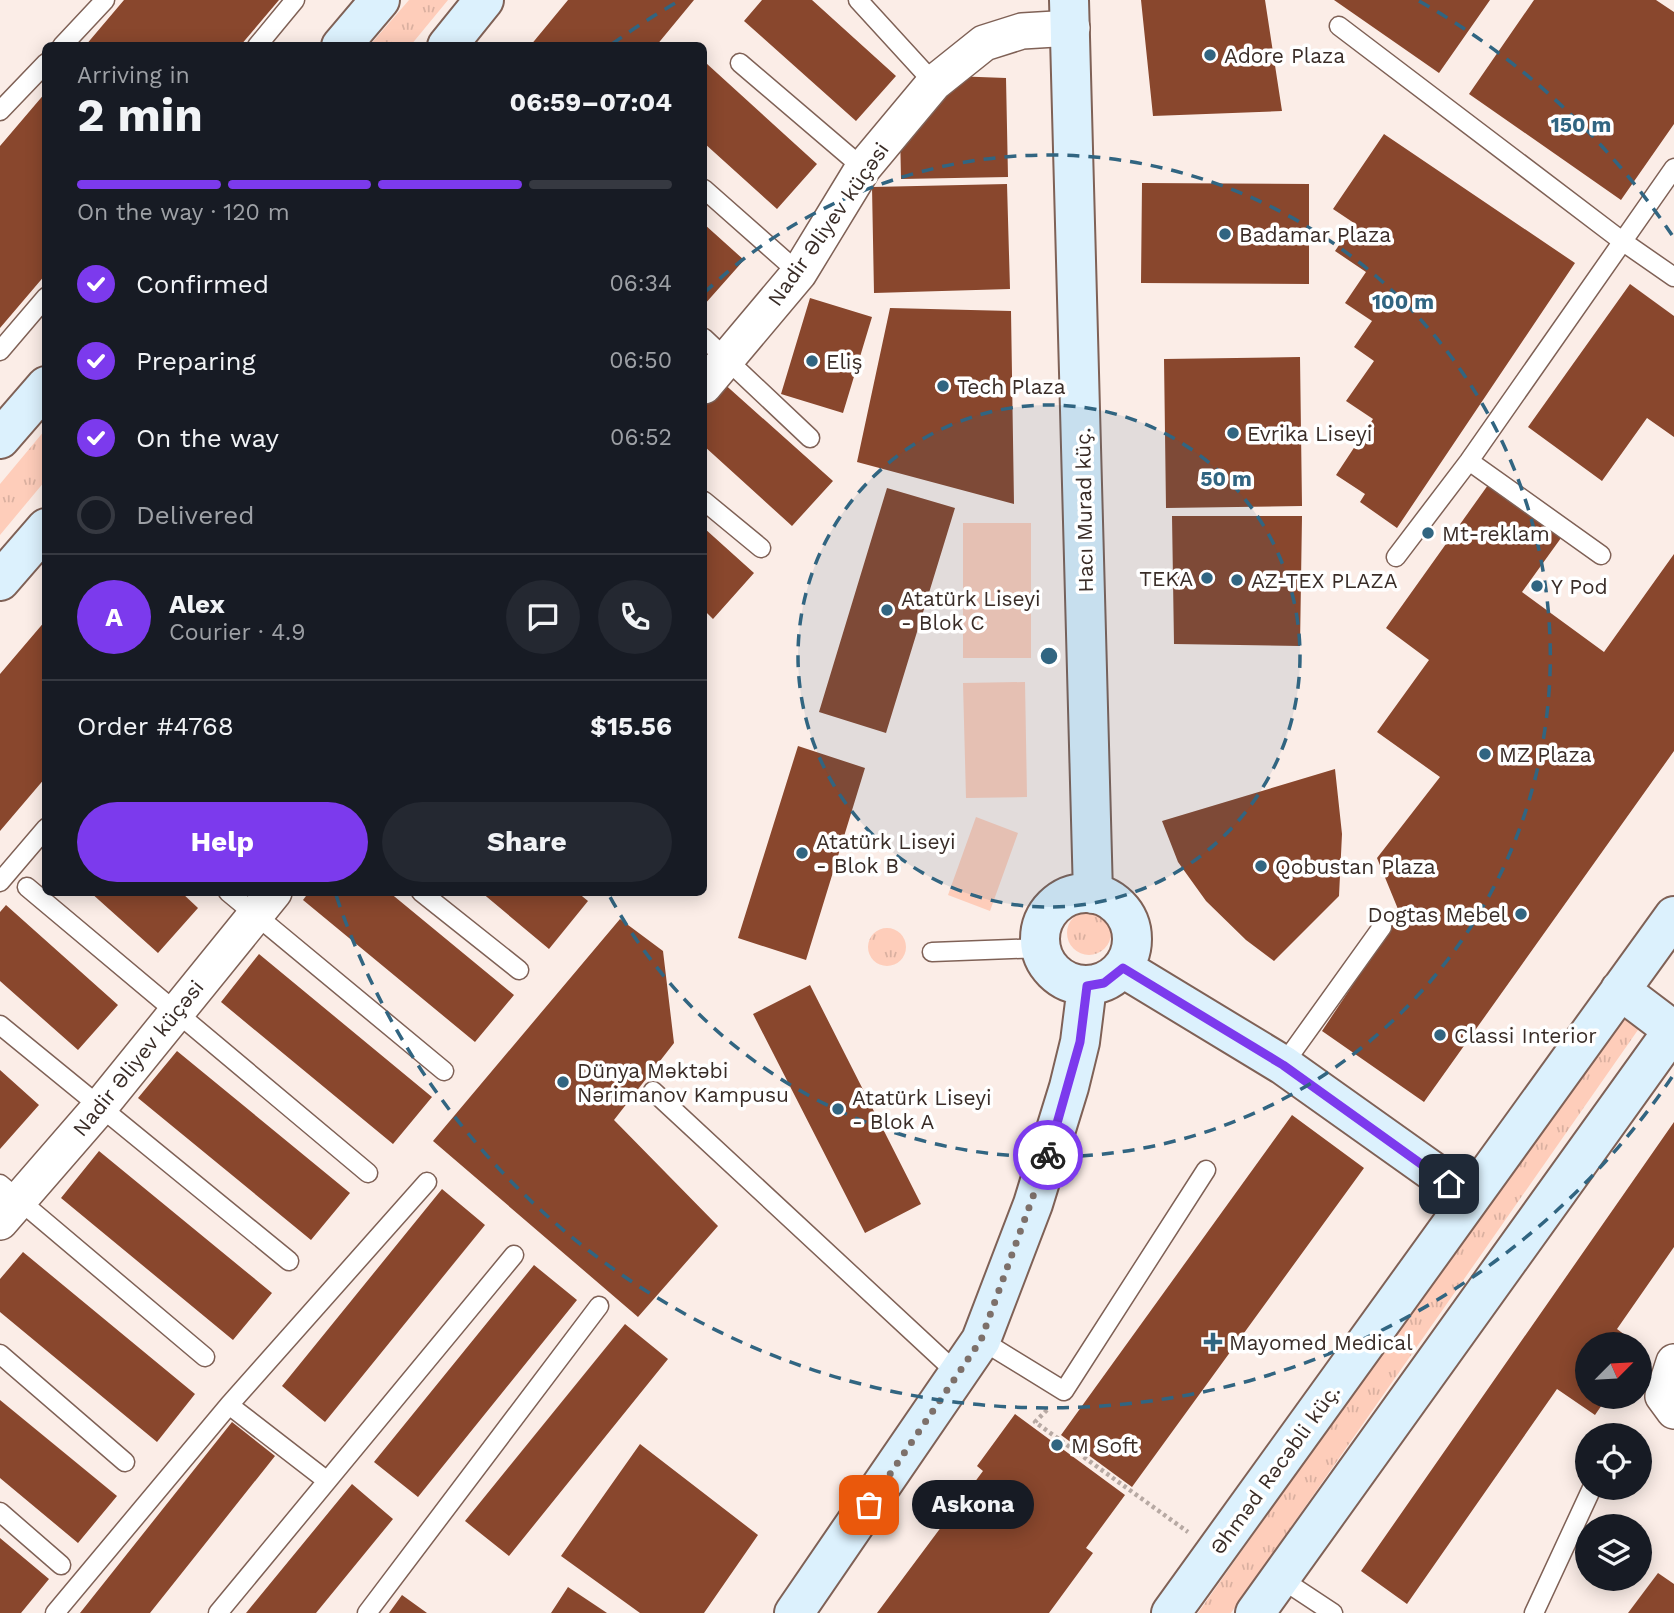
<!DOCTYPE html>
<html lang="en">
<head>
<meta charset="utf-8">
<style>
  body { margin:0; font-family:"Work Sans",sans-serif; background:#242831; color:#f1f3f6; height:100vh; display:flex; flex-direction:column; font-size:26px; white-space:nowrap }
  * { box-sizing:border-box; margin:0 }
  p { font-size:23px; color:#9ea1a6 }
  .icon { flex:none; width:38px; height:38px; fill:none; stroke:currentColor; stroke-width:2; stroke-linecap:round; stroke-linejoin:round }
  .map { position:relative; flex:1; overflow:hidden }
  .details { position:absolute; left:42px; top:42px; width:665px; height:854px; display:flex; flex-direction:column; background:#171b24; border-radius:10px; box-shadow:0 4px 18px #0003 }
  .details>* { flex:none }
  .needle { width:46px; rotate:66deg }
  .fabs { position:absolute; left:1575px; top:1332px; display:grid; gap:14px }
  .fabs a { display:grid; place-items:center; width:77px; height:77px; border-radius:50%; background:#171b24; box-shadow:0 4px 18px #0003; font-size:35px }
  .pin { position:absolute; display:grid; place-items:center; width:60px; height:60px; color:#fff; margin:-30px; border-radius:14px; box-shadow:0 4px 10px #0006 }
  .courier { position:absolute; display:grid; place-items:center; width:70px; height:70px; margin:-35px; border:5px solid #7c3aed; border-radius:50%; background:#fff; color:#222; box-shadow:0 2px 9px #0007 }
  .bubble { position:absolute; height:49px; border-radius:24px; background:#171b24; box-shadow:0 4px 18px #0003; font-size:23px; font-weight:700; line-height:49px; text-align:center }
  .headline em { font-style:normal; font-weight:700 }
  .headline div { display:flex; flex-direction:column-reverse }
  .headline { display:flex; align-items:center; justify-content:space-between; height:119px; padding:0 35px }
  h1 { font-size:46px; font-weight:700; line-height:52px }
  .bar { display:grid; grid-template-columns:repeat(4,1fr); gap:10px 7px; align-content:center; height:84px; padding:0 35px }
  .bar i { height:9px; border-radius:5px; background:#363941 }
  .bar .selected { background:#7c3aed }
  .bar p { grid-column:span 4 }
  .line { display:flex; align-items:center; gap:18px; padding:0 35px; border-top:2px solid #363941 }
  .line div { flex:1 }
  .round { display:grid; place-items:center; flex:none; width:74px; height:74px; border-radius:37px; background:#242831 }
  ol { padding:0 35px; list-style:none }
  li { display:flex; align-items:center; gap:21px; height:77px }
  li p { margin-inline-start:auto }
  li .icon { padding:7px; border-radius:50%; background:#7c3aed; color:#fff; stroke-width:4 }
  li:last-child { color:#9ea1a6 }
  li i { width:38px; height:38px; border:4px solid #363941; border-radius:50% }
  .primary-button { display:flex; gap:14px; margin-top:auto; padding:14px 35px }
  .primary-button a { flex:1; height:80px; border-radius:42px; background:#7c3aed; color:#fff; font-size:28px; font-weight:700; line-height:80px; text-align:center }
  .primary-button a+a { background:#242831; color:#f1f3f6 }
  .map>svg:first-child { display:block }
  .grass { fill:url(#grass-tufts) }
  .pitch { fill:#fecdba }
  .building { fill:#89472d }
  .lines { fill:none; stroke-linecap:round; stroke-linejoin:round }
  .lane-casing { stroke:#7f6156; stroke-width:21 }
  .street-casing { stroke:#7f6156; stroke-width:38 }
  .secondary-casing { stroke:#7f6156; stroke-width:42 }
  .path { stroke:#b7a9a3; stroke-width:4.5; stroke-dasharray:3.5 3.5; stroke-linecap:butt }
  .lane { stroke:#fff; stroke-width:18 }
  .street { stroke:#fff; stroke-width:35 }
  .secondary { stroke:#dcf1fd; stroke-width:38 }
  .done { stroke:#7d706a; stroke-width:7; stroke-dasharray:0 12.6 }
  .route { stroke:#7c3aed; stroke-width:9 }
  .ring { fill:none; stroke:#316581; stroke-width:3.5; stroke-dasharray:12 9 }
  .poi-dot { fill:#316581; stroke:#fff; stroke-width:2.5 }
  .labels { text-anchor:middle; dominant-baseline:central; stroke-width:7; stroke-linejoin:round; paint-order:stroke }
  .poi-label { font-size:21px; fill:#392c27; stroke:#fff; text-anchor:start }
  .street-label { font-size:21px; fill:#392c27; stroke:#fff }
  .centre { fill:#316581; stroke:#fff; stroke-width:3.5 }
  .ring-label { font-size:21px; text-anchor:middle; font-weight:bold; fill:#316581; stroke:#fff; stroke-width:7; stroke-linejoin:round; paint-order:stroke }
</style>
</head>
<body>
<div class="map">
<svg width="1674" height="1613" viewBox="0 0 1674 1613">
  <defs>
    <pattern id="grass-tufts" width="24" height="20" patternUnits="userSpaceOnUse" patternTransform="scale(1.75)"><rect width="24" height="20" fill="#fecdba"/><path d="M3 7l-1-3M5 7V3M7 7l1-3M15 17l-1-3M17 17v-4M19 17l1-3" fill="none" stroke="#dab0a0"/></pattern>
  </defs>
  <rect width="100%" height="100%" fill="#fbede7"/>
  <!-- grass -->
  <path class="grass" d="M409 0H448L411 45H370Z
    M45 430V481L0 535V484Z
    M1067 933a22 22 0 1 1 44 0a22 22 0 1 1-44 0Z
    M868 947a19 19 0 1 1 38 0a19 19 0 1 1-38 0Z
    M1620 1014 1640 1027 1231 1613H1198Z"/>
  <!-- pitch -->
  <path class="pitch" d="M963 523H1031V658H963Z
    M1025 682 1027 797 966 798 963 683Z
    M976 817 1018 833 990 911 948 895Z"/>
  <!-- building -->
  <path class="building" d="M124 0H279L240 46H85Z
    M568 0H694L656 46H530Z
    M762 0H812L896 76 856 121 744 21Z
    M1141 0H1265L1282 111 1153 116Z
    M1334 0H1490L1439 73Z
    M1534 0H1656L1674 12V124L1621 200 1469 94Z
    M706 63 817 164 777 209 704 143Z
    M952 76 1006 78 1008 177 901 179 900 131Z
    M46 92V274L0 328V146Z
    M1384 134 1575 263 1397 528 1360 502 1365 494 1336 475 1373 419 1346 401 1374 361 1354 347 1372 321 1345 303 1366 272 1335 251 1354 223 1333 209Z
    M1142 183 1309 184V284L1141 283Z
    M1007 184 1010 289 874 293 872 187Z
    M704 224 744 260 704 305Z
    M1630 284 1674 316V437L1647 418 1602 481 1528 427Z
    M810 298 872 317 843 413 781 394Z
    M890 308 1011 311 1014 504 857 462Z
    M1300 357 1302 506 1166 508 1164 359Z
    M721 381 833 481 792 526 704 446V400Z
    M1488 485 1561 538 1522 592 1604 652 1674 554V751L1424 1102 1322 1031 1400 914 1377 858 1440 777 1377 732 1429 660 1386 628Z
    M887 488 955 508 886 733 819 712Z
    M1172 516H1302L1300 646 1174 644Z
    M704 528 754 573 713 619 704 610Z
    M46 620V777L0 831V674Z
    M798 746 865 768 806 960 738 938Z
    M1335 769 1342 834 1339 896 1274 961 1246 940 1206 901 1178 862 1162 821Z
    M90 892H181L198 908 158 953Z
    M309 892H389L514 995 475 1042 303 900Z
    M481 892H577L588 901 549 949Z
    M6 905 118 1005 78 1050 0 981V912Z
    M620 919 663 951 674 1043 614 1120 718 1226 638 1317 433 1141Z
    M259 954 432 1097 393 1144 221 1002Z
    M810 985 921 1204 865 1233 753 1014Z
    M177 1051 350 1193 311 1240 138 1098Z
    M0 1070 39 1105 0 1149Z
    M1292 1115 1364 1168 1132 1487 1061 1435Z
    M1674 1122V1247L1617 1329 1637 1344H1587V1396H1608L1595 1415 1557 1389 1407 1604 1361 1571Z
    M99 1151 272 1293 233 1340 61 1198Z
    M442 1189 485 1225 325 1422 282 1386Z
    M23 1252 195 1394 157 1442 0 1312V1279Z
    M534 1265 577 1300 418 1497 374 1462Z
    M625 1324 668 1359 509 1556 465 1521Z
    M0 1400 117 1496 78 1543 0 1478Z
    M1015 1414 1125 1495 1086 1548 1093 1553 1049 1613H877L983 1471 977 1466Z
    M232 1422 275 1456 150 1613H80Z
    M640 1444 758 1535 704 1613H640L561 1556Z
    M352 1484 393 1519 316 1613H246Z
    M0 1538 49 1579 21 1613H0Z
    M1658 1573 1674 1584V1613H1628Z
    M568 1587 607 1613H551Z
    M402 1595 427 1613H389Z"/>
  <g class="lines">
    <defs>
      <path id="lane" d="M858 0 934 83
        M1339 26 1622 241 1674 277
        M62 46 105 0
        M257 46 295 0
        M740 63 863 168
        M0 111 46 63
        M704 189 799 273
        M704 338 810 438
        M0 351 46 297
        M1469 461 1601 555
        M704 501 761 548
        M1396 557 1469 461 1674 168
        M0 882 46 828
        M27 887 368 1173
        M228 892 444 1071
        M421 892 519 970
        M932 952 1041 948
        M0 1025 289 1261
        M1283 1065 1382 927
        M653 1091 959 1375
        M0 1184 205 1357
        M981 1340 1064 1391 1206 1170
        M0 1354 125 1462
        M229 1405 427 1182
        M0 1512 61 1565
        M1280 1578 1333 1613
        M55 1613 229 1405 326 1480
        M218 1613 514 1255
        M367 1613 599 1306
        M1534 1613 1592 1488"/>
      <path id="street" d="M704 386 799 273 863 168 934 83 984 43 1022 31 1072 28
        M0 1222 99 1108 274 892
        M1674 1362 1663 1396 1674 1411"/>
      <path id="secondary" d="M1069 0 1093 894
        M341 46 380 0
        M447 46 484 0
        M0 439 46 386
        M0 581 46 528
        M1040 939a46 46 0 1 1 92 0a46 46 0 1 1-92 0Z
        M1123 968 1283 1065 1470 1198
        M1620 990 1673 1030
        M794 1613 981 1340 1033 1204 1069 1087 1080 1042 1087 986
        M1171 1613 1674 916
        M1255 1613 1674 1029"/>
    </defs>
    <!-- lane casing -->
    <use href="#lane" class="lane-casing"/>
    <!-- street casing -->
    <use href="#street" class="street-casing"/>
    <!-- secondary casing -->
    <use href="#secondary" class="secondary-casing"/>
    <!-- path -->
    <path class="path" d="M1047 1410 1035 1422 1188 1532"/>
    <!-- lane -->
    <use href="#lane" class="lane"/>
    <!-- street -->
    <use href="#street" class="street"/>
    <!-- secondary -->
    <use href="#secondary" class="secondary"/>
  </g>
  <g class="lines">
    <!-- done -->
    <path class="done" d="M869 1505 981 1340 1048 1155"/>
    <!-- route -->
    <path class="route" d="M1048 1155 1080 1042 1087 986 1104 983 1123 968 1283 1065 1449 1184"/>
  </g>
  <!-- distance rings -->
  <circle cx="1049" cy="656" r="251" fill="#316581" fill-opacity=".12"/>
  <g class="ring">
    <circle cx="1049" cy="656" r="251"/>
    <path d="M704 293A501 501 0 1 1 609 895"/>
    <path d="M1672 1077A752 752 0 0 1 336 895M612 44A752 752 0 0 1 679 1M1419 1A752 752 0 0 1 1672 235"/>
  </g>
  <!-- markers -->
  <g class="poi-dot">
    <circle cx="1210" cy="55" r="7"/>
    <circle cx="1225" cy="234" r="7"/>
    <circle cx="812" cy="361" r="7"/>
    <circle cx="943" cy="386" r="7"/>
    <circle cx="1233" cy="433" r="7"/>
    <circle cx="1428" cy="533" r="7"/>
    <circle cx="1207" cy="578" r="7"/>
    <circle cx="1237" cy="580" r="7"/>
    <circle cx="1537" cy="586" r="7"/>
    <circle cx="887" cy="610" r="7"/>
    <circle cx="1485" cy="754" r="7"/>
    <circle cx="802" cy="853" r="7"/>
    <circle cx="1261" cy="866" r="7"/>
    <circle cx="1521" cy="914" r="7"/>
    <circle cx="1440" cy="1035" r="7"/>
    <circle cx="563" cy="1082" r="7"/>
    <circle cx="838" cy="1109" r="7"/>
    <path d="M1209.5 1331.5h7v7h7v7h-7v7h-7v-7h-7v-7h7z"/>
    <circle cx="1057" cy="1445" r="7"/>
  </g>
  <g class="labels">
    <!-- poi labels -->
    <g class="poi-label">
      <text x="1224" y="55">Adore Plaza</text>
      <text x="1239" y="234">Badamar Plaza</text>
      <text x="826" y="361">Eliş</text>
      <text x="957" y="386">Tech Plaza</text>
      <text x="1247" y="433">Evrika Liseyi</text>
      <text x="1442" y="533">Mt-reklam</text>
      <text x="1193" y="578" text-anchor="end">TEKA</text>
      <text x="1251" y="580">AZ-TEX PLAZA</text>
      <text x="1551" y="586">Y Pod</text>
      <text x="901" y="598">Atatürk Liseyi<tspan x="901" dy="24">- Blok C</tspan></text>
      <text x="1499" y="754">MZ Plaza</text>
      <text x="816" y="841">Atatürk Liseyi<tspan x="816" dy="24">- Blok B</tspan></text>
      <text x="1275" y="866">Qobustan Plaza</text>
      <text x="1507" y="914" text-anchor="end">Dogtas Mebel</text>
      <text x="1454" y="1035">Classi Interior</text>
      <text x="577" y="1070">Dünya Məktəbi<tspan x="577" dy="24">Nərimanov Kampusu</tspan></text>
      <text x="852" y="1097">Atatürk Liseyi<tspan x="852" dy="24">- Blok A</tspan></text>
      <text x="1229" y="1342">Mayomed Medical</text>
      <text x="1071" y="1445">M Soft</text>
    </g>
    <!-- street labels -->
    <g class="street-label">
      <text transform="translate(828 224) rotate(-55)">Nadir Əliyev küçəsi</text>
      <text transform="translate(1084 510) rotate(-91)">Hacı Murad küç.</text>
      <text transform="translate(138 1058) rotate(-51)">Nadir Əliyev küçəsi</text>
      <text transform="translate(1275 1469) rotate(-54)">Əhməd Rəcəbli küç.</text>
    </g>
  </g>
  <circle cx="1049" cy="656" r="10" class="centre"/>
  <g class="ring-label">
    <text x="1581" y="132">150 m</text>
    <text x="1403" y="309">100 m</text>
    <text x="1226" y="486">50 m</text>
  </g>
</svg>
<div class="fabs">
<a><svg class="needle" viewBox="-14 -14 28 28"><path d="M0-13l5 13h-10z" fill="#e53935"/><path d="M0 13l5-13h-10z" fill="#9ea1a6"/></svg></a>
<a><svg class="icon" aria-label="locate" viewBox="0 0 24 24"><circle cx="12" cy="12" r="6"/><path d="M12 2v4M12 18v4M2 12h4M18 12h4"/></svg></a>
<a><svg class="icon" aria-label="layers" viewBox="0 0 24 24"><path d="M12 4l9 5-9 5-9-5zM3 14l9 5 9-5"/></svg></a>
</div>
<div class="pin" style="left:869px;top:1505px;background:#ea580c"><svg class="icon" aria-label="bag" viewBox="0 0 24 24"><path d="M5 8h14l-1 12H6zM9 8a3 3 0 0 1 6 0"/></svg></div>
<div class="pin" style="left:1449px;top:1184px;background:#1f2937"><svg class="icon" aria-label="home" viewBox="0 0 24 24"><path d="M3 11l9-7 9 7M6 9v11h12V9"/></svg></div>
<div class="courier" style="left:1048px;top:1155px"><svg class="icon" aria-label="bike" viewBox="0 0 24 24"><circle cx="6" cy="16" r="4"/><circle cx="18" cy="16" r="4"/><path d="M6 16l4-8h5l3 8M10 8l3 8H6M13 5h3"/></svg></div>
<div class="bubble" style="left:912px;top:1480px;width:122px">Askona</div>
<section class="details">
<div class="headline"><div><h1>2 min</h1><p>Arriving in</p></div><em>06:59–07:04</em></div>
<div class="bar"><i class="selected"></i><i class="selected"></i><i class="selected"></i><i></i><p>On the way · 120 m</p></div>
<ol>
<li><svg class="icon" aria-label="check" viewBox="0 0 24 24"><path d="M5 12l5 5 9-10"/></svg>Confirmed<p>06:34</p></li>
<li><svg class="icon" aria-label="check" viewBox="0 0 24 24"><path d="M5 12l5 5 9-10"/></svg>Preparing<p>06:50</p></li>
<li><svg class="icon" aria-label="check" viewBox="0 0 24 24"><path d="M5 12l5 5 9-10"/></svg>On the way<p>06:52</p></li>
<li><i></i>Delivered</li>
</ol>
<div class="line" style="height:126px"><b class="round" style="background:#7c3aed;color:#fff">A</b><div><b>Alex</b><p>Courier · 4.9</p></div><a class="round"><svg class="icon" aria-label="chat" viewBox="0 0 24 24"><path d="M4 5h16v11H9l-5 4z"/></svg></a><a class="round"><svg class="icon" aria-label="phone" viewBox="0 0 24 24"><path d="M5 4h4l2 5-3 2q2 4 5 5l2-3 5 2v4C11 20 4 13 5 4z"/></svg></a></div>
<div class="line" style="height:91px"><div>Order #4768</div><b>$15.56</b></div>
<div class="primary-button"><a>Help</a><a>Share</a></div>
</section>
</div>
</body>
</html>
